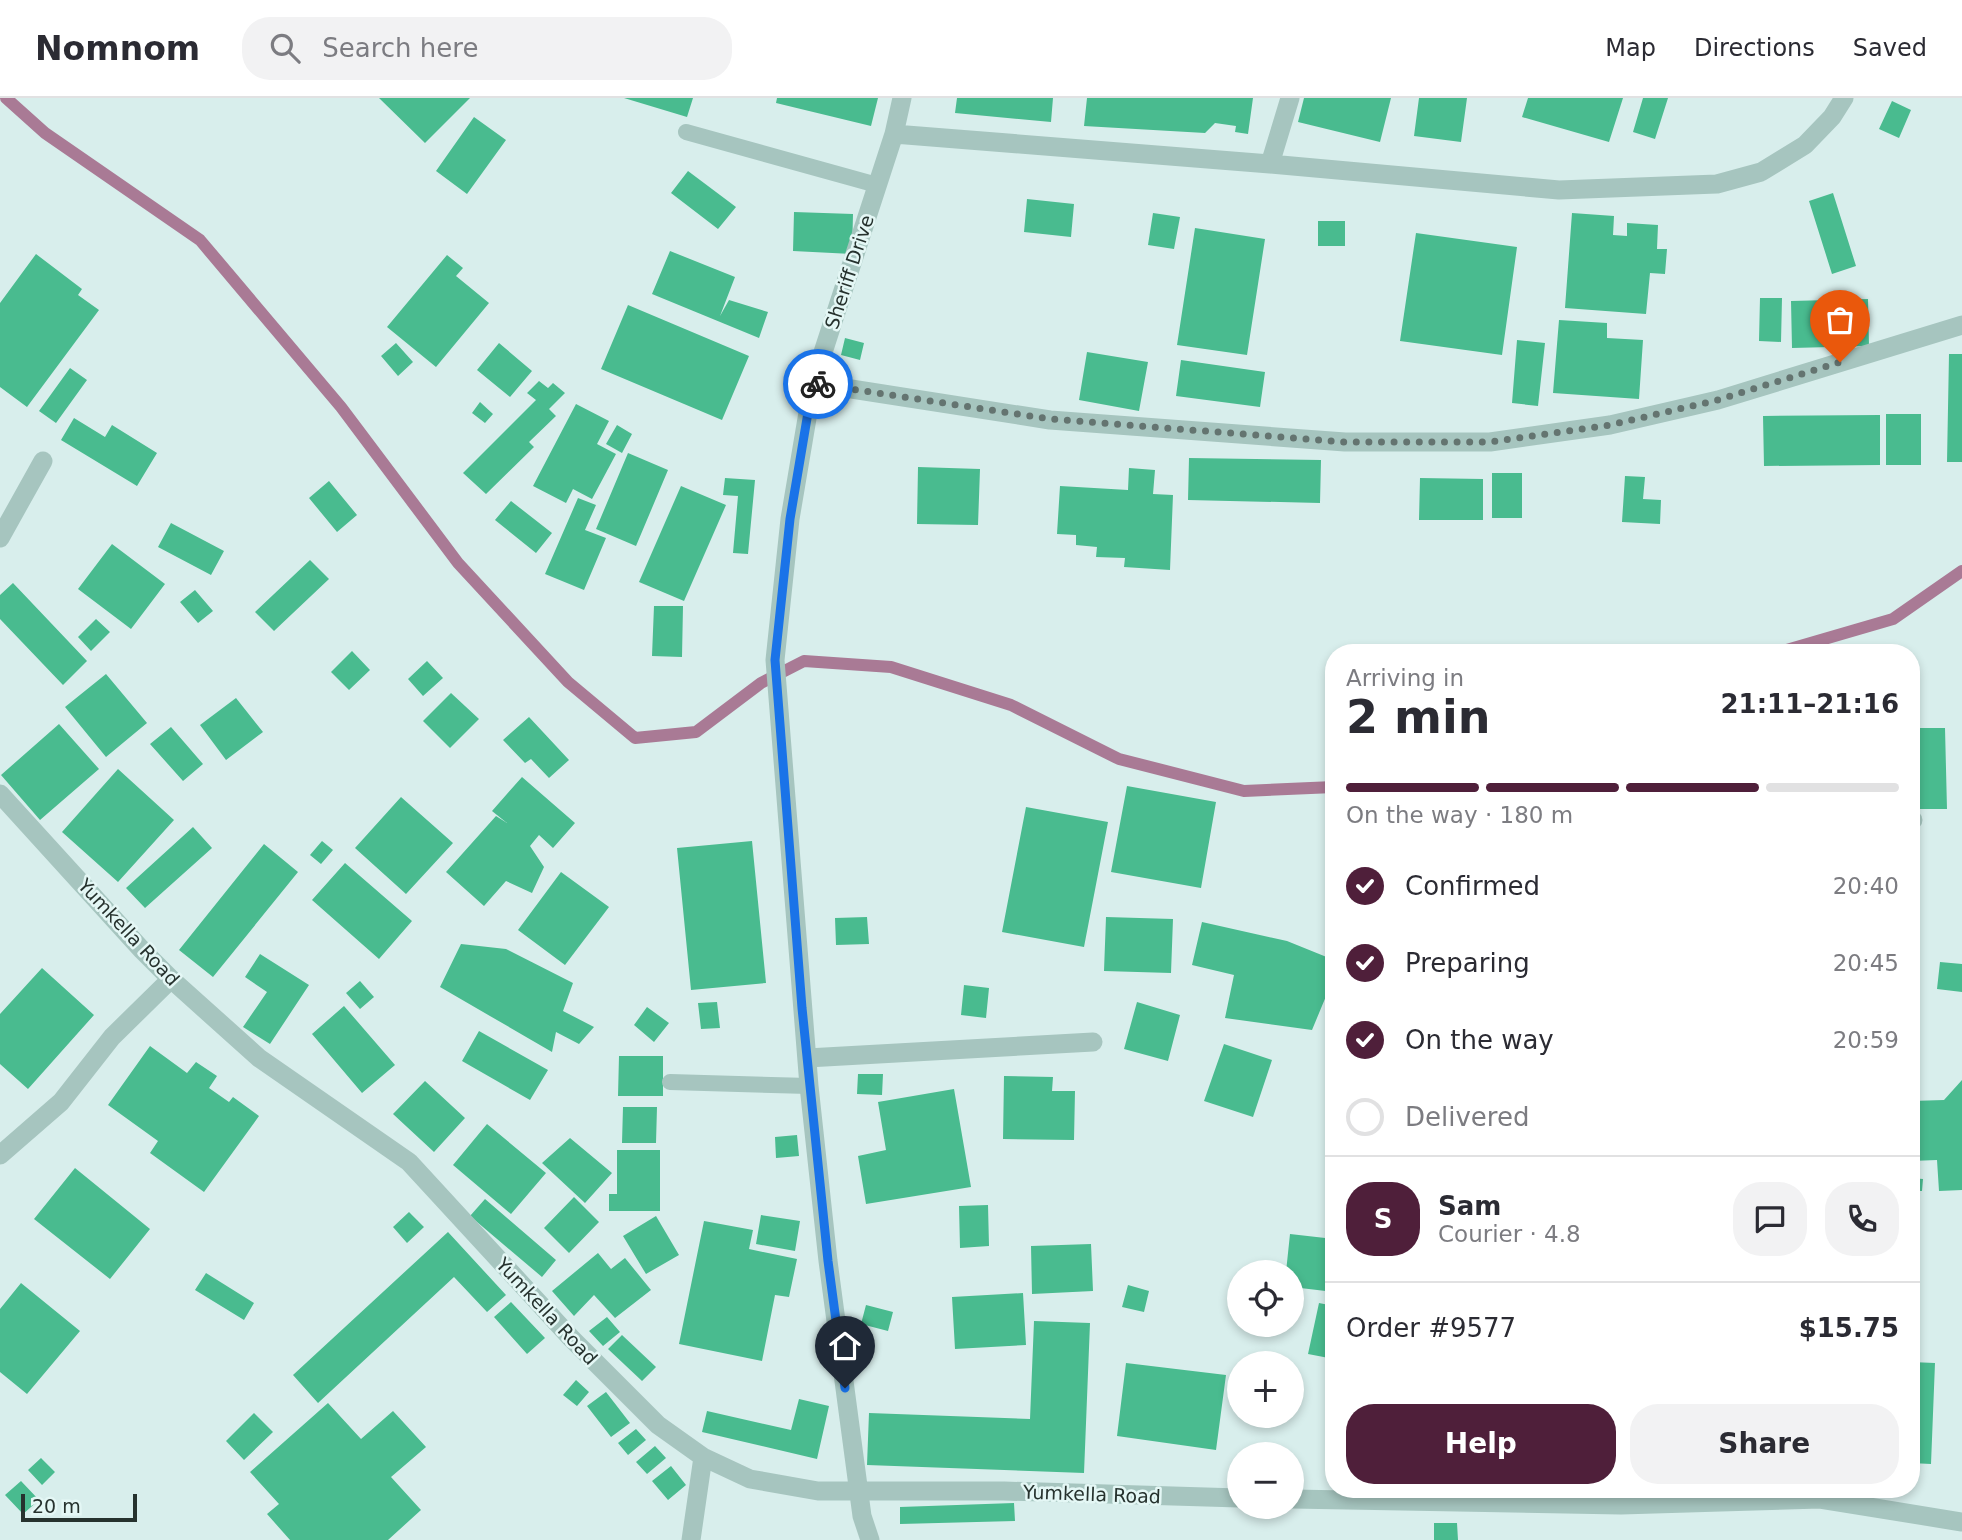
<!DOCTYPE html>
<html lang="en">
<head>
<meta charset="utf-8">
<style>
  body { margin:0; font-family:"DejaVu Sans",sans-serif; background:#f2f2f3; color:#2b2b33; height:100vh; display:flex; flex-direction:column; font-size:26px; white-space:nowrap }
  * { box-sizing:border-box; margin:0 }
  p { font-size:23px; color:#7c7c81 }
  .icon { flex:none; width:38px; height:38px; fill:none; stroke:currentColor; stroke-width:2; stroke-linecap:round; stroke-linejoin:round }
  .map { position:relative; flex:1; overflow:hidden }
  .sheet { position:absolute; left:1325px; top:546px; width:595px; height:854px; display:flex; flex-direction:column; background:#fff; border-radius:28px; box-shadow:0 4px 10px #0003 }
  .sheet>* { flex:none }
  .buttons { position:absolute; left:1227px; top:1162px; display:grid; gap:14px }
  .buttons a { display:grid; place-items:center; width:77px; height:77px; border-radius:50%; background:#fff; box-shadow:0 4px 10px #0003; font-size:35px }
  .scale { position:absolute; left:21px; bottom:18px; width:116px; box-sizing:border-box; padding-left:7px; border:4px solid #26322e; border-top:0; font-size:19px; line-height:24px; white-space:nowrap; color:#26322e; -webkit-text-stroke:5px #e4f7f5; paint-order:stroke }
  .pin { position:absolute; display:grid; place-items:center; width:60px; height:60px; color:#fff; margin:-72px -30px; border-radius:50% 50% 50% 0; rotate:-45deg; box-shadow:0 0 7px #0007 }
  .pin .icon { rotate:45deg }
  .courier { position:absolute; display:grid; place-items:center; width:70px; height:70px; margin:-35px; border:5px solid #1a73e8; border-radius:50%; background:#fff; color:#222; box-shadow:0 2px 9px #0007 }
  .summary em { font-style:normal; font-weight:700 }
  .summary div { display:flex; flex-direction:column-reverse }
  .summary { display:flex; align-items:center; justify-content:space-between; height:119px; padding:0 21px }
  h1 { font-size:46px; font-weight:700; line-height:52px }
  .bar { display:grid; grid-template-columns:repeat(4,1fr); gap:10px 7px; align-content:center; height:84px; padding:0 21px }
  .bar i { height:9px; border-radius:5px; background:#e1e1e2 }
  .bar .active { background:#4f1f3a }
  .bar p { grid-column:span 4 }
  .line { display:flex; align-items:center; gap:18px; padding:0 21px; border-top:2px solid #e1e1e2 }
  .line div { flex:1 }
  .round { display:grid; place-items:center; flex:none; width:74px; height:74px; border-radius:28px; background:#f2f2f3 }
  ol { padding:0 21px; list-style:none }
  li { display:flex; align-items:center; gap:21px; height:77px }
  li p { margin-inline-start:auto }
  li .icon { padding:7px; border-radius:50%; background:#4f1f3a; color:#fff; stroke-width:4 }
  li:last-child { color:#7c7c81 }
  li i { width:38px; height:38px; border:4px solid #e1e1e2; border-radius:50% }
  .button { display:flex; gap:14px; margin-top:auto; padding:14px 21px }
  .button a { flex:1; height:80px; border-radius:28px; background:#4f1f3a; color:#fff; font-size:28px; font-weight:700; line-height:80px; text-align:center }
  .button a+a { background:#f2f2f3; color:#2b2b33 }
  header { display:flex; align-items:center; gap:42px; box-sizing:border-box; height:98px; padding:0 35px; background:#fff; border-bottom:2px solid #e1e1e2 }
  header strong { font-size:33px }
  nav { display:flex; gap:38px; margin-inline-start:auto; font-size:24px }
  .search { width:490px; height:63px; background:#f2f2f3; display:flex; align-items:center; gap:18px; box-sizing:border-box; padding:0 24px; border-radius:28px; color:#7c7c81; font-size:26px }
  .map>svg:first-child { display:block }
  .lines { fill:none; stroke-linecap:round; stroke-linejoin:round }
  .stream { stroke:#a97a95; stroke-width:12 }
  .building { fill:#49bb8f }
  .service { stroke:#a6c5bf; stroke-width:16 }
  .minor { stroke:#a6c5bf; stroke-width:19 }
  .done { stroke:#647470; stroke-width:7; stroke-dasharray:0 12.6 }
  .route { stroke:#1a73e8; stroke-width:9 }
  .labels { text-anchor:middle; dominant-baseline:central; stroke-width:5; stroke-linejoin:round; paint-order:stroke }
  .street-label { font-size:19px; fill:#26322e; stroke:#e4f7f5 }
</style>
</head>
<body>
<header>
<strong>Nomnom</strong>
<div class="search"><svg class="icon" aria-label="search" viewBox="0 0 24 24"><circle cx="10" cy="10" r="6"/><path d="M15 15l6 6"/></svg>Search here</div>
<nav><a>Map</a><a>Directions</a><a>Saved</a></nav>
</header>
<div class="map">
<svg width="1962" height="1442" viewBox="0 0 1962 1442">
  <rect width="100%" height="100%" fill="#d8eeec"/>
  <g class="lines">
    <!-- stream -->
    <path class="stream" d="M6 0 45 35 200 142 341 309 458 465 568 584 635 640 696 634 761 585 804 563 891 569 1011 607 1119 661 1244 693 1334 689
      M1776 555 1893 521 1962 473"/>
  </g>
  <!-- building -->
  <path class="building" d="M379 0H470L425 45Z
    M624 0H693L687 19Z
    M777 0H878L871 28 776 5Z
    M957 0H1053L1051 24 955 15Z
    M1087 0H1253L1248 36 1235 34 1236 28 1215 25 1205 35 1084 28Z
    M1304 0H1391L1380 44 1298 24Z
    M1419 0H1467L1461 44 1414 38Z
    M1528 0H1623L1609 44 1522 19Z
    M1643 0H1668L1655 41 1633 34Z
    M1892 3 1911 12 1899 40 1879 31Z
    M474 19 506 42 467 96 436 73Z
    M688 73 736 109 718 131 671 95Z
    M1833 95 1856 168 1832 176 1809 103Z
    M1027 101 1074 106 1071 139 1024 134Z
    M794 114 853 116 852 156 793 153Z
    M1153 115 1180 119 1174 151 1148 147Z
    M1572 115 1614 118 1613 137 1627 138V125L1658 127 1657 151H1667L1665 176 1650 175 1646 216 1565 210Z
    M1318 123H1345V148H1318Z
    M1195 130 1265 141 1247 257 1177 247Z
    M1416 135 1517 149 1502 257 1400 243Z
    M670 153 735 179 720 218 729 202 768 214 759 240 652 196Z
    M36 156 82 191 78 197 99 212 27 309 0 289V205Z
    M447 157 463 170 456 178 489 205 436 269 387 229Z
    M1760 200H1782L1781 244 1759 243Z
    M1868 201 1869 248 1792 250 1791 203Z
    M628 207 749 258 722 322 601 271Z
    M1559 222 1607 225V240L1643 242 1639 301 1553 295Z
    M845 240 864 245 860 262 841 257Z
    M1517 242 1545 245 1538 308 1512 305Z
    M396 245 413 264 398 278 381 258Z
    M499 245 532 273 510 299 477 272Z
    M1087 254 1148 264 1139 313 1079 302Z
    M1949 256H1962V364H1947Z
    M1181 262 1265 274 1260 309 1176 298Z
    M70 270 87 282 56 325 39 313Z
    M539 283 548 290 553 285 565 295 549 311 556 318 529 344 534 349 486 396 463 375 536 302 527 295Z
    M480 304 493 316 485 325 472 315Z
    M576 306 609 323 597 346 616 356 592 401 573 391 566 405 533 388Z
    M1886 316H1921V367H1886Z
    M1880 317V367L1764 368 1763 318Z
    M74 320 105 339 112 327 157 355 137 388 61 342Z
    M617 327 632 336 622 355 606 346Z
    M628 355 668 372 636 448 596 431Z
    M1189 360 1321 362 1320 405 1188 402Z
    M918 369 980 371 978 427 917 426Z
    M1129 370 1155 372 1153 396 1173 397 1170 472 1124 469 1125 460 1096 459 1097 449 1076 447V437L1057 436 1060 388 1128 392Z
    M1492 375H1522V420H1492Z
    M1625 378 1645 379 1643 401 1661 402 1660 426 1622 424Z
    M725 380 755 382 748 456 733 455 738 398 723 397Z
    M1420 380 1483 381V422H1419Z
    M329 383 357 417 337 434 309 400Z
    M681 388 726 407 684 503 639 484Z
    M578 400 596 407 585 432 606 440 584 492 545 476Z
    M511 403 552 435 536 455 495 422Z
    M171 425 224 453 211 477 158 449Z
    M112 446 165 486 131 531 78 491Z
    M310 462 329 481 274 533 255 514Z
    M13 485 87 563 63 587 0 521V497Z
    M195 492 213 513 198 525 180 504Z
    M654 508H683L682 559 652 558Z
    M96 521 110 534 91 553 78 539Z
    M352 553 370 572 349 592 331 574Z
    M427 563 443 580 423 598 408 581Z
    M106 576 147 625 106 659 65 609Z
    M451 595 479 621 450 650 423 623Z
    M236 600 263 634 226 662 200 627Z
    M529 619 569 662 549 680 531 661 525 665 503 642Z
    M59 626 99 671 40 722 1 677Z
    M171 629 203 666 183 683 150 646Z
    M1911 630H1945L1947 711H1911Z
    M118 671 174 722 118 784 62 734Z
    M522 679 575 725 553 750 539 737 530 748 544 769 532 795 506 783 484 808 446 774 496 718 507 725 492 713Z
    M1127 688 1216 704 1201 790 1111 774Z
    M401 699 453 745 406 796 355 750Z
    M1026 709 1108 724 1084 849 1002 834Z
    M193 729 212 750 145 810 126 790Z
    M322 743 333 752 321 766 310 757Z
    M752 743 766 885 691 892 677 750Z
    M264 746 298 774 213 879 179 852Z
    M345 765 412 823 379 861 312 802Z
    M561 774 609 809 565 867 518 832Z
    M867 819 869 846 836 847 835 820Z
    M1106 819 1173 821 1171 875 1104 873Z
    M1202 824 1287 843 1334 862V879L1312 932 1225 920 1234 877 1192 867Z
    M461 846 506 851 573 885 563 913 594 929 579 946 556 934 552 954 440 889Z
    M260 856 309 887 270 946 243 929 267 894 245 879Z
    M1940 864 1962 866V894L1937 891Z
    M42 870 94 917 28 991 0 966V916Z
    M360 883 374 899 360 911 346 895Z
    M964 887 989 890 986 920 961 917Z
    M717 904 720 930 701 931 698 905Z
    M1137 904 1180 917 1168 963 1124 951Z
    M344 908 395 967 362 995 312 936Z
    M647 909 669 925 654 944 634 927Z
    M479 933 548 972 530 1002 462 963Z
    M1224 946 1272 962 1253 1019 1204 1003Z
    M150 948 187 975 196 964 217 978 209 990 229 1004 233 999 259 1018 204 1094 150 1055 158 1043 108 1007Z
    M619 958H663V998H618Z
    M858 976H883L882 997 857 996Z
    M1004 978 1053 979 1052 993H1075L1074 1042 1003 1041Z
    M1962 982V1092L1939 1093 1937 1062 1911 1063V1003L1944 1002Z
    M425 983 465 1020 434 1054 393 1016Z
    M954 991 971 1089 866 1106 858 1058 886 1052 878 1004Z
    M623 1009H657L656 1045H622Z
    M487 1026 546 1075 511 1116 453 1067Z
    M797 1037 799 1058 776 1060 775 1039Z
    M570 1040 612 1075 585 1105 542 1065Z
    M617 1052H660V1113H609V1096H617Z
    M75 1070 150 1131 110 1181 34 1121Z
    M1911 1080 1923 1081 1922 1093H1911Z
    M574 1099 599 1124 569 1155 544 1130Z
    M485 1101 556 1162 542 1179 470 1118Z
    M988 1107 989 1148 960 1150 959 1108Z
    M409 1114 424 1129 407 1145 393 1129Z
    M761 1117 800 1123 795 1153 756 1146Z
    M656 1118 679 1157 646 1176 623 1138Z
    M704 1123 753 1132 749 1151 797 1161 789 1199 775 1197 762 1263 679 1246Z
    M448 1134 506 1197 487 1214 454 1179 318 1305 293 1277Z
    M1290 1136 1334 1141V1194L1292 1189V1174H1286Z
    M1091 1146 1093 1193 1032 1196 1031 1148Z
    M598 1155 611 1171 625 1160 651 1192 615 1220 594 1197 574 1218 552 1193Z
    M206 1175 254 1205 244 1222 195 1192Z
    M21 1185 80 1233 27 1296 0 1274V1211Z
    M1128 1187 1149 1193 1144 1214 1122 1209Z
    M1023 1195 1026 1247 955 1251 952 1199Z
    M511 1204 545 1240 527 1256 494 1219Z
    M1319 1205 1334 1208V1261L1308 1256Z
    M1911 1206H1916L1913 1241H1911Z
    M866 1207 893 1214 888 1233 861 1226Z
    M607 1219 620 1234 603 1248 589 1233Z
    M1034 1223 1090 1225 1084 1375 867 1367 869 1315 1030 1321Z
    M622 1237 656 1269 642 1283 608 1251Z
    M1911 1264 1935 1265 1931 1366 1911 1365Z
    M1126 1265 1226 1277 1216 1352 1117 1338Z
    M576 1282 589 1294 577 1308 563 1297Z
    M606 1294 630 1325 611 1339 587 1308Z
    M799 1301 829 1308 817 1361 702 1334 707 1313 791 1332Z
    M328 1305 361 1341 393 1313 426 1349 391 1379 421 1412 388 1442H290L267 1416 279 1406 250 1374Z
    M254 1315 273 1334 244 1362 226 1343Z
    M636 1331 646 1342 628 1357 618 1345Z
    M655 1348 666 1360 647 1376 636 1364Z
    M41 1360 55 1374 42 1387 28 1372Z
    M671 1368 686 1387 668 1402 652 1383Z
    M21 1383 39 1402 23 1416 5 1397Z
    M1014 1405 1015 1423 900 1426V1409Z
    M1434 1425H1457L1458 1442H1434Z"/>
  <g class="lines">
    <!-- service -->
    <path class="service" d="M686 34 877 87
      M670 984 809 988"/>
    <!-- minor -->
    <path class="minor" d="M894 36 1270 66 1559 92 1717 86 1761 74 1805 47 1832 19 1844 0
      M1270 66 1290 0
      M813 285 1050 322 1345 344H1490L1610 327 1718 302 1962 227
      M0 440 43 363
      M0 696 142 852 171 881 259 960 409 1064 571 1240 658 1327 703 1359 750 1381 818 1393H1004L1239 1400
      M1911 722H1913
      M807 960 1093 944
      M0 1057 61 1004 112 939 171 881
      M1292 1401 1621 1407 1820 1401 1962 1424
      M691 1442 703 1359
      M870 1442 862 1418 828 1163 809 988 775 562 790 421 813 285 894 36 902 0"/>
  </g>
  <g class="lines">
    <!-- done -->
    <path class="done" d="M818 286 1050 321 1345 344H1490L1610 327 1718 302 1840 264"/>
    <!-- route -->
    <path class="route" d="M818 286 813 285 790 421 775 562 802 910 828 1163 845 1290"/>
  </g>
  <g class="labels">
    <!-- street labels -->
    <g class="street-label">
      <text transform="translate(849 174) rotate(-72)">Sheriff Drive</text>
      <text transform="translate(129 834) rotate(47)">Yumkella Road</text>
      <text transform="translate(547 1213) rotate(47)">Yumkella Road</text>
      <text transform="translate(1092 1396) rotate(2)">Yumkella Road</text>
    </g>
  </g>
</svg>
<div class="buttons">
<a><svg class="icon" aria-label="locate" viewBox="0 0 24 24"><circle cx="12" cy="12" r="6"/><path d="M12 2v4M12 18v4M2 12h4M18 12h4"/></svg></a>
<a>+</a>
<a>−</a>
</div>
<div class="scale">20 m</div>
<div class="pin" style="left:1840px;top:264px;background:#ea580c"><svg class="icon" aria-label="bag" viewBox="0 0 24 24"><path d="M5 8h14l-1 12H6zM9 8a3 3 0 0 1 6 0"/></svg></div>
<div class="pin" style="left:845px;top:1290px;background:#1f2937"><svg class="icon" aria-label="home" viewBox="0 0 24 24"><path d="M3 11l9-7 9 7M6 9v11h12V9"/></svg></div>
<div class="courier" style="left:818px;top:286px"><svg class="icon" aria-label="bike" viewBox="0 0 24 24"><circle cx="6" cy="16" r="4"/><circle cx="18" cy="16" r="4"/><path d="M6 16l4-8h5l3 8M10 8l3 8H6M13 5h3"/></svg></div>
<section class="sheet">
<div class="summary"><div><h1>2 min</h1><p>Arriving in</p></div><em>21:11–21:16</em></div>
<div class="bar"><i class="active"></i><i class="active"></i><i class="active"></i><i></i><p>On the way · 180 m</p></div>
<ol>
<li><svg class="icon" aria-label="check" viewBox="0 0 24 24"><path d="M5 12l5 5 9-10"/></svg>Confirmed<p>20:40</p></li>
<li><svg class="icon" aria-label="check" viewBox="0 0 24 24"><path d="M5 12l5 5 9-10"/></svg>Preparing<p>20:45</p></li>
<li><svg class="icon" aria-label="check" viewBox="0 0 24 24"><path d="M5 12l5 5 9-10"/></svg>On the way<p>20:59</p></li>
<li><i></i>Delivered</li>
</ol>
<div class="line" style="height:126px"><b class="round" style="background:#4f1f3a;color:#fff">S</b><div><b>Sam</b><p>Courier · 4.8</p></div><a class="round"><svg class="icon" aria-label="chat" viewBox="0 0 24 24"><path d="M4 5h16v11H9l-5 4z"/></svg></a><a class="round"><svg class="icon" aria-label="phone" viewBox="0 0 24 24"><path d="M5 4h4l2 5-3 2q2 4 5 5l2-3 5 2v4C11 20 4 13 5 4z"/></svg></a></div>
<div class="line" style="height:91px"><div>Order #9577</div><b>$15.75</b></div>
<div class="button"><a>Help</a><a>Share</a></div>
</section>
</div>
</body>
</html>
